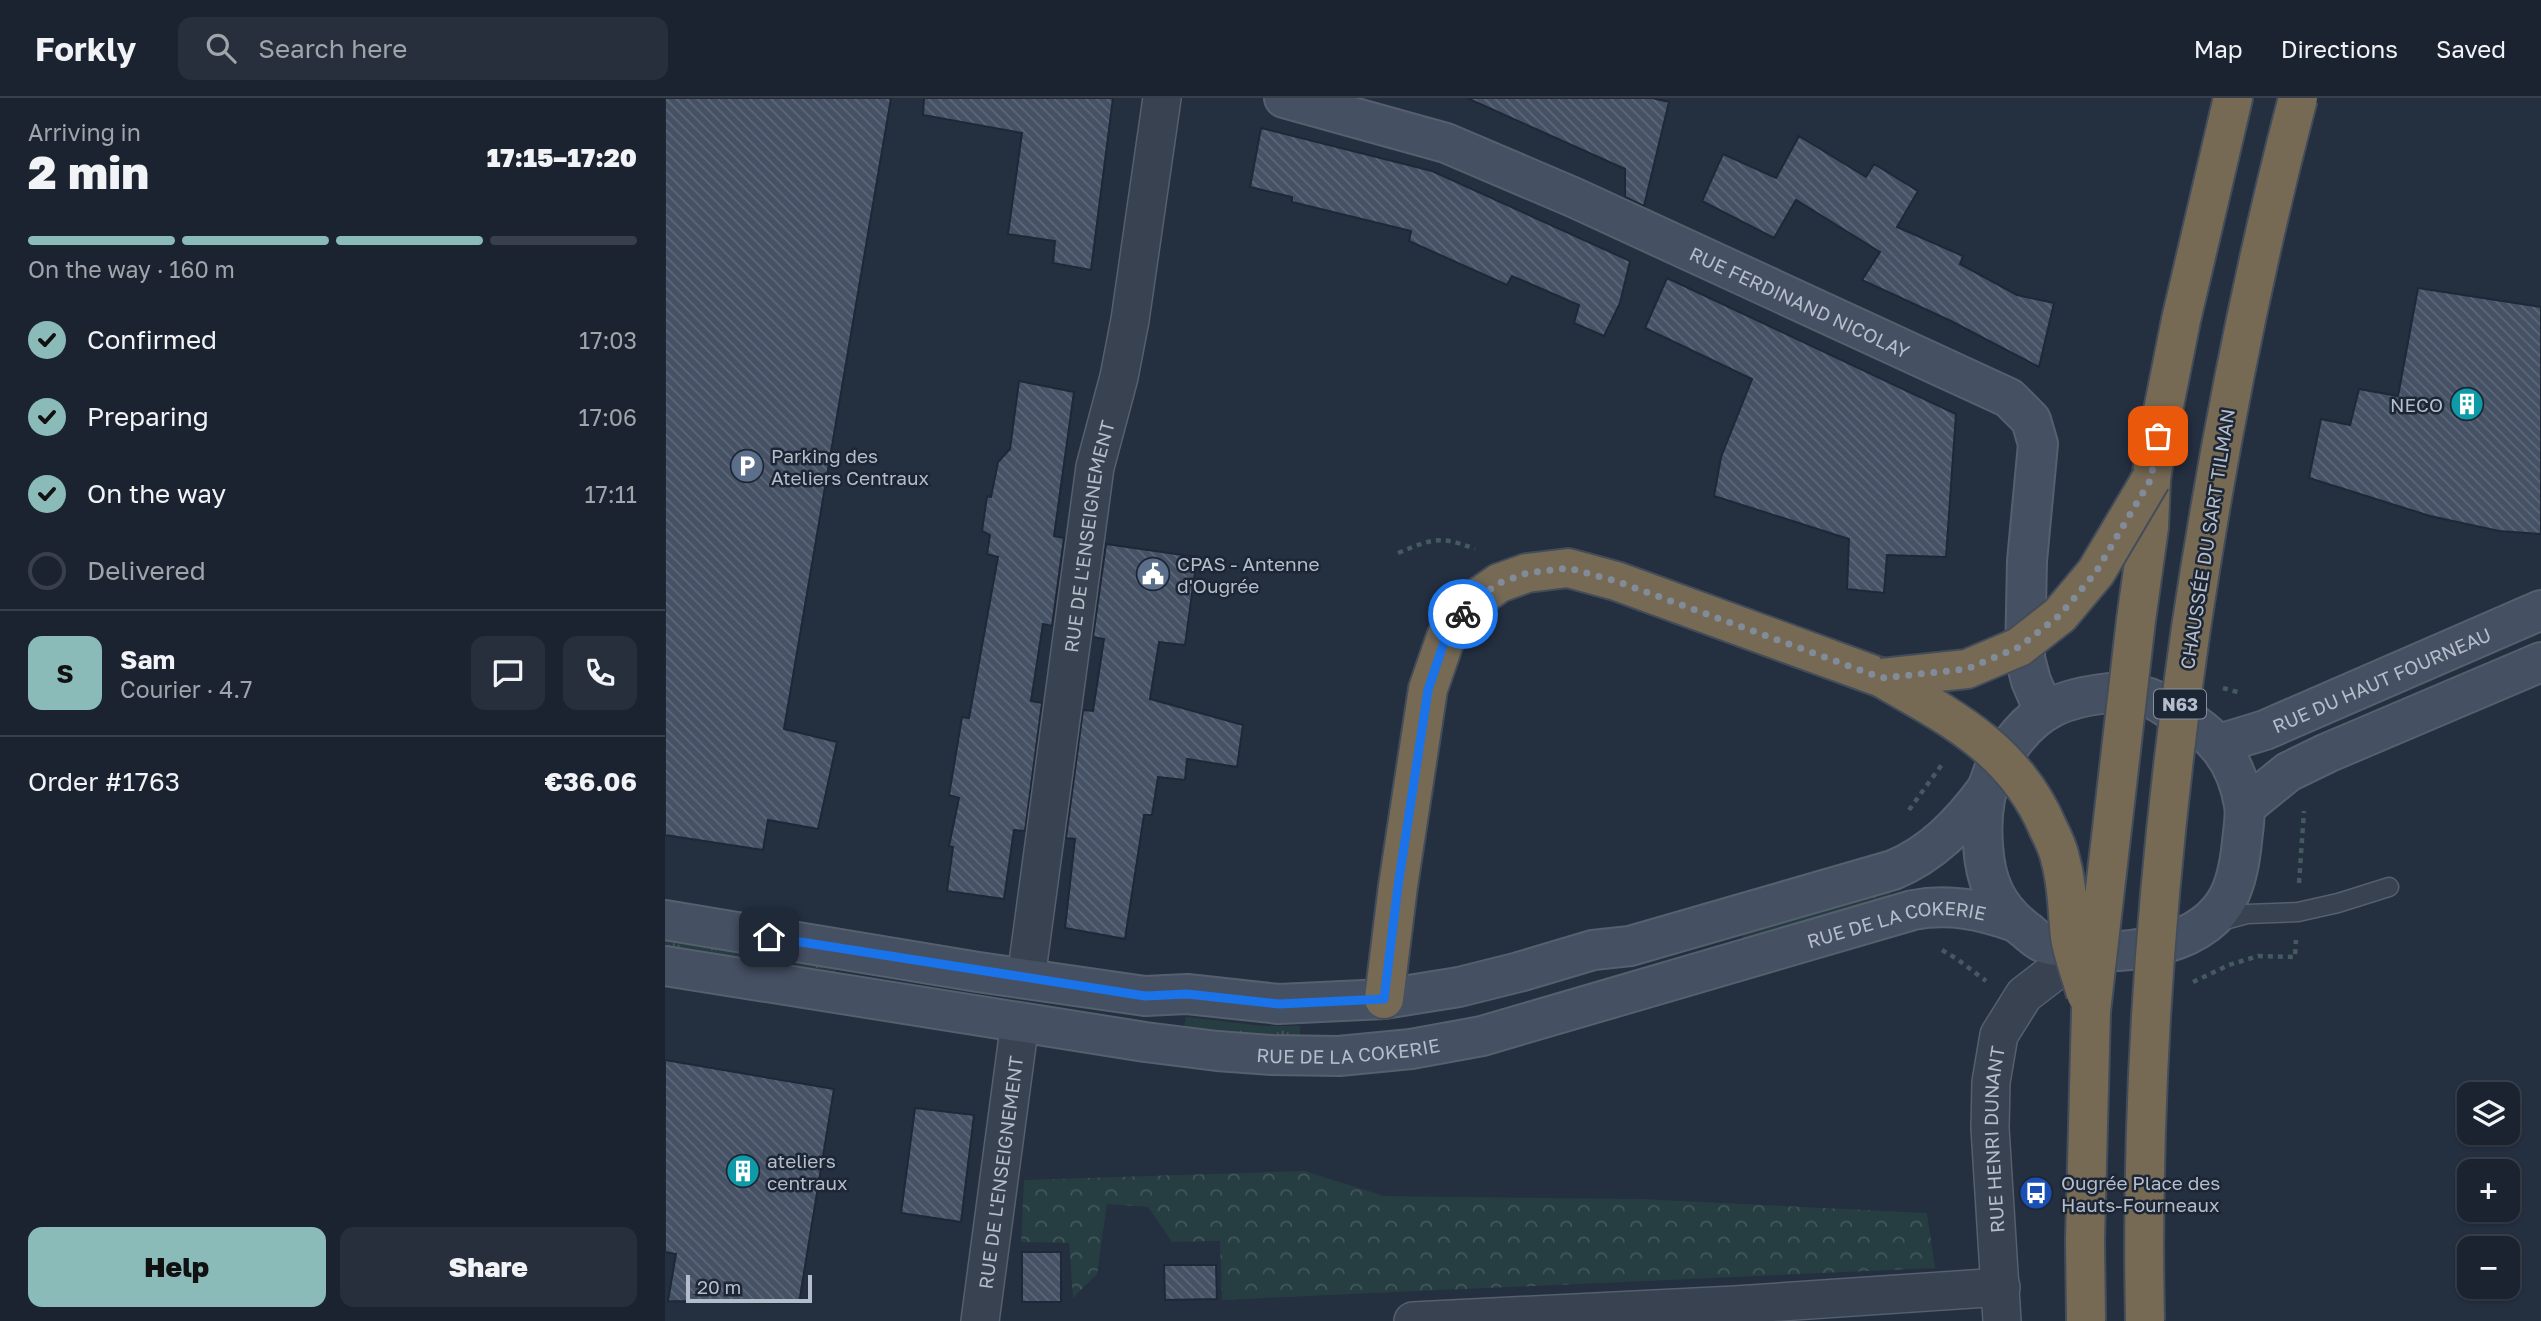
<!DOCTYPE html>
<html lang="en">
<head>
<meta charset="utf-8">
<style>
  body { margin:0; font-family:"Golos Text",sans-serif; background:#282f3c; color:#f1f3f6; height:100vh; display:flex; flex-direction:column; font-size:26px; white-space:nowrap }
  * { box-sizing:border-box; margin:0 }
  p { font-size:23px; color:#a0a4ab }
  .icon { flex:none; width:38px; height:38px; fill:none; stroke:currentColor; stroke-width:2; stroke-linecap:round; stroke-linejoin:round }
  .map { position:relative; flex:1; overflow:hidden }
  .panel { display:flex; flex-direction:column; background:#1b2330; width:665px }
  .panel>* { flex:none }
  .buttons { position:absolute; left:1792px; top:984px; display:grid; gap:14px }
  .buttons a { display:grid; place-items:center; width:63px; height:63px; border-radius:14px; background:#1b2330; box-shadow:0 2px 5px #0004,0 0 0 2px #39404c; font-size:35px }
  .scale { position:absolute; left:21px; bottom:18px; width:126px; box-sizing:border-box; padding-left:7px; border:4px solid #b5bdca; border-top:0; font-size:19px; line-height:24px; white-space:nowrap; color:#b5bdca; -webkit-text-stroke:5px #1d2635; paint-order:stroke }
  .pin { position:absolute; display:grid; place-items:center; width:60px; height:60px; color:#fff; margin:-30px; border-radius:14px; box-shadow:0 4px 10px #0006 }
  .courier { position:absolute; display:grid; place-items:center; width:70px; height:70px; margin:-35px; border:5px solid #1a73e8; border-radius:50%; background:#fff; color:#222; box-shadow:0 2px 9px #0007 }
  .overview em { font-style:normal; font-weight:800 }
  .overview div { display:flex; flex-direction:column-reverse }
  .overview { display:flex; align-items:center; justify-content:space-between; height:119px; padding:0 28px }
  h1 { font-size:46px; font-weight:800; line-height:52px }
  .bar { display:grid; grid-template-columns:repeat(4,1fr); gap:10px 7px; align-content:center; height:84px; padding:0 28px }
  .bar i { height:9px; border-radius:5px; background:#39404c }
  .bar .active { background:#8bbbb9 }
  .bar p { grid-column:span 4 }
  .line { display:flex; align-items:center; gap:18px; padding:0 28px; border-top:2px solid #39404c }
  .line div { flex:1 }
  .round { display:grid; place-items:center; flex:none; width:74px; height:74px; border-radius:14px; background:#282f3c }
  ol { padding:0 28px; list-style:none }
  li { display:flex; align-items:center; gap:21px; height:77px }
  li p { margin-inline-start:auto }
  li .icon { padding:7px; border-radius:50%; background:#8bbbb9; color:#111; stroke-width:4 }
  li:last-child { color:#a0a4ab }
  li i { width:38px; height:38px; border:4px solid #39404c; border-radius:50% }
  .button { display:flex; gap:14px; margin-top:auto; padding:14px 28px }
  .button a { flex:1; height:80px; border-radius:14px; background:#8bbbb9; color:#111; font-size:28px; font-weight:800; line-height:80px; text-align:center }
  .button a+a { background:#282f3c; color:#f1f3f6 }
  header { display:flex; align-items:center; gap:42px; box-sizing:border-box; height:98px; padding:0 35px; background:#1b2330; border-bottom:2px solid #39404c }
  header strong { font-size:33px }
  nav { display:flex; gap:38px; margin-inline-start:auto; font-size:24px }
  .search { width:490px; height:63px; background:#282f3c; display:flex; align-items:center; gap:18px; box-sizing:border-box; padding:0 24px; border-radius:14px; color:#a0a4ab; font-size:26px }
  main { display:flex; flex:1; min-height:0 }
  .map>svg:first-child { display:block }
  .grass { fill:url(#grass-tufts) }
  .forest { fill:url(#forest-crowns) }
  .building { fill:url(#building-back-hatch); stroke:#1f2837; stroke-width:2 }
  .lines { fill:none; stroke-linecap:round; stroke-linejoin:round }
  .lane-casing { stroke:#565f6d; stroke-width:21 }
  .street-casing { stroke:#565f6d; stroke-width:40 }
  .secondary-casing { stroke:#565f6d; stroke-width:42 }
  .highway-casing { stroke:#434c5a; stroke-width:42 }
  .path { stroke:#445a5e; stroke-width:4.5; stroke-dasharray:5 5; stroke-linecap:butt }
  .lane { stroke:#384250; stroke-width:18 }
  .street { stroke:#384250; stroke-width:37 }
  .secondary { stroke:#465063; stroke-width:38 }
  .highway { stroke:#766a55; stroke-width:38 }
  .highway-bridge-casing { stroke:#434c5a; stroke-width:42; stroke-linecap:butt }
  .highway-bridge { stroke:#766a55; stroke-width:38 }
  .done { stroke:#828b9a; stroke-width:7; stroke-dasharray:0 12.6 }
  .route { stroke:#1a73e8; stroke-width:9 }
  .labels { text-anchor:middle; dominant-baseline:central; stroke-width:5; stroke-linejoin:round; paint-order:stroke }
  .shield { fill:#1d2635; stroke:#87909d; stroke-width:2 }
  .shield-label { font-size:18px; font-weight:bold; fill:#b5bdca }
  .street-label { font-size:19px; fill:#b5bdca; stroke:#1d2635 }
  .poi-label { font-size:19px; fill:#b5bdca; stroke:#1d2635; text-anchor:start }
</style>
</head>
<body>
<header>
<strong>Forkly</strong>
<div class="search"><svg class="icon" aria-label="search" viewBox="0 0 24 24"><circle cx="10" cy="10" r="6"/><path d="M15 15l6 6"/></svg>Search here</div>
<nav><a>Map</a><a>Directions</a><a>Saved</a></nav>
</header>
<main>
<section class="panel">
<div class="overview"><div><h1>2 min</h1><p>Arriving in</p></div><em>17:15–17:20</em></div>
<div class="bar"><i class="active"></i><i class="active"></i><i class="active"></i><i></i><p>On the way · 160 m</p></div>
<ol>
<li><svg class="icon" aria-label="check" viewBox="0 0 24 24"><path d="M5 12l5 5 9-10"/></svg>Confirmed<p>17:03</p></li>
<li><svg class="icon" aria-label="check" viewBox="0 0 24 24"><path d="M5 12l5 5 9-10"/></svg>Preparing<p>17:06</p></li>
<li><svg class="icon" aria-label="check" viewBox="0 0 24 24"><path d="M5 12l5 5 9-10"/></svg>On the way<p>17:11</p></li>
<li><i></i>Delivered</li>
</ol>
<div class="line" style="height:126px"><b class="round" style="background:#8bbbb9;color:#111">S</b><div><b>Sam</b><p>Courier · 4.7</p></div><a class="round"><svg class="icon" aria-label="chat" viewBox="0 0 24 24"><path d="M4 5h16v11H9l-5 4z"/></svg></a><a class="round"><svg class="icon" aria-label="phone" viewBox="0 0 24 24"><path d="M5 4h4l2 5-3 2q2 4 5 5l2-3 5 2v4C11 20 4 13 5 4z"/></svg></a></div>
<div class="line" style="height:91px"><div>Order #1763</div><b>€36.06</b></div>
<div class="button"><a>Help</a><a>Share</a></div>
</section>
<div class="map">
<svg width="1876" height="1223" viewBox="0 0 1876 1223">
  <defs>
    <pattern id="grass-tufts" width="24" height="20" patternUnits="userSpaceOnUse" patternTransform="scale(1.75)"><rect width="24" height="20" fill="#263d41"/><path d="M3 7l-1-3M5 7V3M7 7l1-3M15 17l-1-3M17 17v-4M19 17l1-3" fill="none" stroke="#43575b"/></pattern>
    <pattern id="forest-crowns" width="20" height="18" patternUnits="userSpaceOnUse" patternTransform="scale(1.75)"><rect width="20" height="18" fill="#263d41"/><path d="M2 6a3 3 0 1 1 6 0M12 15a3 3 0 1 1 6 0" fill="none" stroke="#43575b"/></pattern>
    <pattern id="building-back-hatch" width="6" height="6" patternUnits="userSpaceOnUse" patternTransform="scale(1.75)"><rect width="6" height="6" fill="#455164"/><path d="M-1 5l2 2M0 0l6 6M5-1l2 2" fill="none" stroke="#5e6879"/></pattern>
  </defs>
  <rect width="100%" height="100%" fill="#242f40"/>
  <!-- grass -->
  <path class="grass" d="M1222 785 1227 802 1080 846 1075 830Z
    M0 838 172 866 170 880 0 853Z
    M521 919 599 928H635V941L518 933Z"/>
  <!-- forest -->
  <path class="forest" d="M640 1073 719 1098 977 1101 1262 1115 1270 1170 557 1202 555 1143 507 1144 483 1109 442 1106 432 1176 408 1200 404 1145 356 1144 359 1082Z"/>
  <!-- building -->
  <path class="building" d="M0 0H226L119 631 172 644 153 731 103 722 98 752 0 737Z
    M259 0H448L426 172 388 165 390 143 343 136 357 35 258 17Z
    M802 0H987L1004 4 979 108 960 99V71Z
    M596 30 767 73 965 163 955 205 939 238 909 225 914 207 847 178 842 187 744 143 746 133 627 104V99L585 89Z
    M1134 38 1201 79 1209 66 1253 93 1232 129 1298 158 1295 166 1352 197 1389 205 1374 269 1286 223 1197 182 1215 154 1131 102 1109 140 1037 103 1058 56 1111 80Z
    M1002 180 1291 316 1281 459 1222 457 1219 495 1182 491 1184 441 1049 398 1056 359 1087 281 980 230Z
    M1753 190 1876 209V436L1834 433 1765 418 1644 380 1656 321 1685 327 1694 291 1733 298Z
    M354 283 409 294 389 438 399 440 387 528 378 526 366 603 377 605 360 733 349 732 339 801 282 793 288 749 284 748 294 700 284 697 297 619 304 620 333 459 322 456 325 437 317 433 322 398 326 399 333 364 345 351Z
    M441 446 532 459 520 547 494 544 485 601 578 627 572 669 522 661 520 682 493 679 487 717H479L460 841 400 830 410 741 401 740 418 612 428 613 439 541 428 539Z
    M0 962 169 991 134 1205 3 1203 11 1156 0 1154Z
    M250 1010 309 1017 296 1124 236 1115Z
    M357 1154H396V1204H357Z
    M499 1167H551L552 1201 500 1202Z"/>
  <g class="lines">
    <defs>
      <path id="lane" d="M1552 824 1582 816 1633 814 1673 805 1724 789"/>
      <g id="street">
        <path id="s1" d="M361 880 430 369 454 279 465 222 497 0"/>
        <path id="s2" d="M315 1223 355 924"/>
        <path d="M748 1223 1070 1207 1336 1189"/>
        <path id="s3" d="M1337 1223 1325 1030 1326 984 1334 937 1359 897 1416 853"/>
      </g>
      <g id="secondary">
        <path id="s4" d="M619 0 781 45 910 100 1344 300 1366 322 1373 346 1362 463 1360 560 1366 583 1379 613"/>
        <path d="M1444 595C1456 596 1469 597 1481 599 1491 601 1500 609 1509 614 1549 635 1571 661 1579 707 1581 718 1578 732 1577 744 1575 764 1571 788 1560 805 1530 852 1449 859 1400 850 1393 848 1385 848 1379 845 1373 843 1367 837 1362 833 1331 810 1320 783 1318 747 1316 721 1318 698 1328 674 1332 665 1339 656 1345 648 1372 610 1399 600 1444 595Z"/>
        <path id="s5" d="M1554 646 1600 632 1876 512"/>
        <path d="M1580 709 1623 674 1662 655 1876 564"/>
        <path d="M0 822 313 874 480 898 522 896 614 906 719 901 794 889 854 874 928 852 965 848 1228 772C1267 756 1296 726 1321 692"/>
        <path id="s6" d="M0 868 480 944 552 953 607 957 674 958 746 951 817 938 1248 812C1284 805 1317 812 1350 824"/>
      </g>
      <path id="highway" d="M1471 522 1484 429 1486 381 1493 338 1516 222 1568 0
        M719 901 733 788 763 591 781 539 807 504 834 485 862 475 903 470 951 483 1217 580"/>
    </defs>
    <!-- lane casing -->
    <use href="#lane" class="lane-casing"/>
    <!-- street casing -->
    <use href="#street" class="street-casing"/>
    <!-- secondary casing -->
    <use href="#secondary" class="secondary-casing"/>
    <!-- highway casing -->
    <use href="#highway" class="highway-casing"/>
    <!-- path -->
    <path class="path" d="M733 455C767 441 774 437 810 451
      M1558 590 1576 595
      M1244 712 1278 665
      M1634 785 1639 713
      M1277 852 1292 861 1321 883
      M1528 884 1564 867 1593 858 1630 859 1631 842"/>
    <!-- lane -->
    <use href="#lane" class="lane"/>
    <!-- street -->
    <use href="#street" class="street"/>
    <!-- secondary -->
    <use href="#secondary" class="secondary"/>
    <!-- highway -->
    <use href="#highway" class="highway"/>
    <defs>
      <path id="highway-bridge" d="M1217 580C1287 620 1350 652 1383 730 1388 740 1393 750 1395 760 1403 788 1402 811 1405 839 1408 858 1416 877 1421 896
        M1217 580 1302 571 1354 549 1395 517 1431 474 1486 381
        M1421 1223 1420 1142 1426 913 1471 522
        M1480 1223C1475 991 1493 759 1526 530 1553 351 1587 175 1633 0"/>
    </defs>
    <!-- highway-bridge casing -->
    <use href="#highway-bridge" class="highway-bridge-casing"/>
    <!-- highway-bridge -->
    <use href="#highway-bridge" class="highway-bridge"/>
  </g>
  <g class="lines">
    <!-- done -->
    <path class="done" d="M798 516 807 504 834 485 862 475 903 470 951 483 1217 580 1302 571 1354 549 1395 517 1431 474 1486 381 1493 338"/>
    <!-- route -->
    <path class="route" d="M104 839 480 898 522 896 614 906 719 901 733 788 763 592 781 538 798 516"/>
  </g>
  <!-- icons -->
  <defs>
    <symbol id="building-disc" viewBox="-11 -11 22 22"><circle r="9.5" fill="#0f9aa8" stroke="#1d2635"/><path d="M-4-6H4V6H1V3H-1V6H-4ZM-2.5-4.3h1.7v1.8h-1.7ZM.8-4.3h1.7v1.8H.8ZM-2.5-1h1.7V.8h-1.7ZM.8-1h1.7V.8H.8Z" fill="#fff"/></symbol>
    <symbol id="parking-disc" viewBox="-11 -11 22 22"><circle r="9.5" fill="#5c6f8a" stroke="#1d2635"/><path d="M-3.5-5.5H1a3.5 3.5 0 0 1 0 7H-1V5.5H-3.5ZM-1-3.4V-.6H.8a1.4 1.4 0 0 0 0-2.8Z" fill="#fff"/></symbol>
    <symbol id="civic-disc" viewBox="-11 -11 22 22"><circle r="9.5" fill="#5c6f8a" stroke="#1d2635"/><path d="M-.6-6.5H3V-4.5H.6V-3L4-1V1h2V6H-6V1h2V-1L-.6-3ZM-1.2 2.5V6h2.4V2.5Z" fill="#fff"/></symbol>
    <symbol id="bus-disc" viewBox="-11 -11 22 22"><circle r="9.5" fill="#1a4fb4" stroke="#1d2635"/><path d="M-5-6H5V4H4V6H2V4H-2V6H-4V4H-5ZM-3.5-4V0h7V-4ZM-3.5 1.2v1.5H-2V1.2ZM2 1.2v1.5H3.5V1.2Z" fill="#fff"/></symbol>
  </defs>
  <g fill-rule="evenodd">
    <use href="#building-disc" x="1783" y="287" width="38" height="38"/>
    <use href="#parking-disc" x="63" y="349" width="38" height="38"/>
    <use href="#civic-disc" x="469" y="457" width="38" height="38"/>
    <use href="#building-disc" x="59" y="1054" width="38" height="38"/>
    <use href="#bus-disc" x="1352" y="1076" width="38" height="38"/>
  </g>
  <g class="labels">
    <!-- shield labels -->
    <rect class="shield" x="1489" y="591.5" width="52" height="29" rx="5"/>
    <g class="shield-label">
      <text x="1515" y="606">N63</text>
    </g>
    <!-- street labels -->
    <g class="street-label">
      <text stroke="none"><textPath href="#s4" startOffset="556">RUE FERDINAND NICOLAY</textPath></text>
      <text stroke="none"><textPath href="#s1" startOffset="446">RUE DE L'ENSEIGNEMENT</textPath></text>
      <text transform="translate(1542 441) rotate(-81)">CHAUSSÉE DU SART TILMAN</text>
      <text stroke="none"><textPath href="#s5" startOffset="175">RUE DU HAUT FOURNEAU</textPath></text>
      <text stroke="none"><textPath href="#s6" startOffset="1256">RUE DE LA COKERIE</textPath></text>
      <text stroke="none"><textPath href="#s6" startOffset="690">RUE DE LA COKERIE</textPath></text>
      <text stroke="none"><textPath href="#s3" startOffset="182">RUE HENRI DUNANT</textPath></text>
      <text stroke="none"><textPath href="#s2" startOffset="150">RUE DE L'ENSEIGNEMENT</textPath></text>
    </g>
    <!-- poi labels -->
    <g class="poi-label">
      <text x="1778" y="306" text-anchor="end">NECO</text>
      <text x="106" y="357">Parking des<tspan x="106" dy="22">Ateliers Centraux</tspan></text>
      <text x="512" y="465">CPAS - Antenne<tspan x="512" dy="22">d'Ougrée</tspan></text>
      <text x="102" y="1062">ateliers<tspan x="102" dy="22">centraux</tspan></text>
      <text x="1396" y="1084">Ougrée Place des<tspan x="1396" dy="22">Hauts-Fourneaux</tspan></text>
    </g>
  </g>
</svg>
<div class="buttons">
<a><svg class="icon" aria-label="layers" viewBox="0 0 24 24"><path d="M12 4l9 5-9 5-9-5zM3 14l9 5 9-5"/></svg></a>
<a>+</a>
<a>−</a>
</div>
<div class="scale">20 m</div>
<div class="pin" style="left:1493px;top:338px;background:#ea580c"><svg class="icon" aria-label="bag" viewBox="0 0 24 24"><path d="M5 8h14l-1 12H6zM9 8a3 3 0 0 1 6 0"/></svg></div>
<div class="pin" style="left:104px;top:839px;background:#1f2937"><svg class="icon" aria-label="home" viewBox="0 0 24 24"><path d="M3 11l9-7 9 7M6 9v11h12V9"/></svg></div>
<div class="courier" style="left:798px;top:516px"><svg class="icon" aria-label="bike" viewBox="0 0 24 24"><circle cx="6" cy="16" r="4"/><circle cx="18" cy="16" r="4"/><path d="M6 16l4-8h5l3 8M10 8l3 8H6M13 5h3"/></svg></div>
</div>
</main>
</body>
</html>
